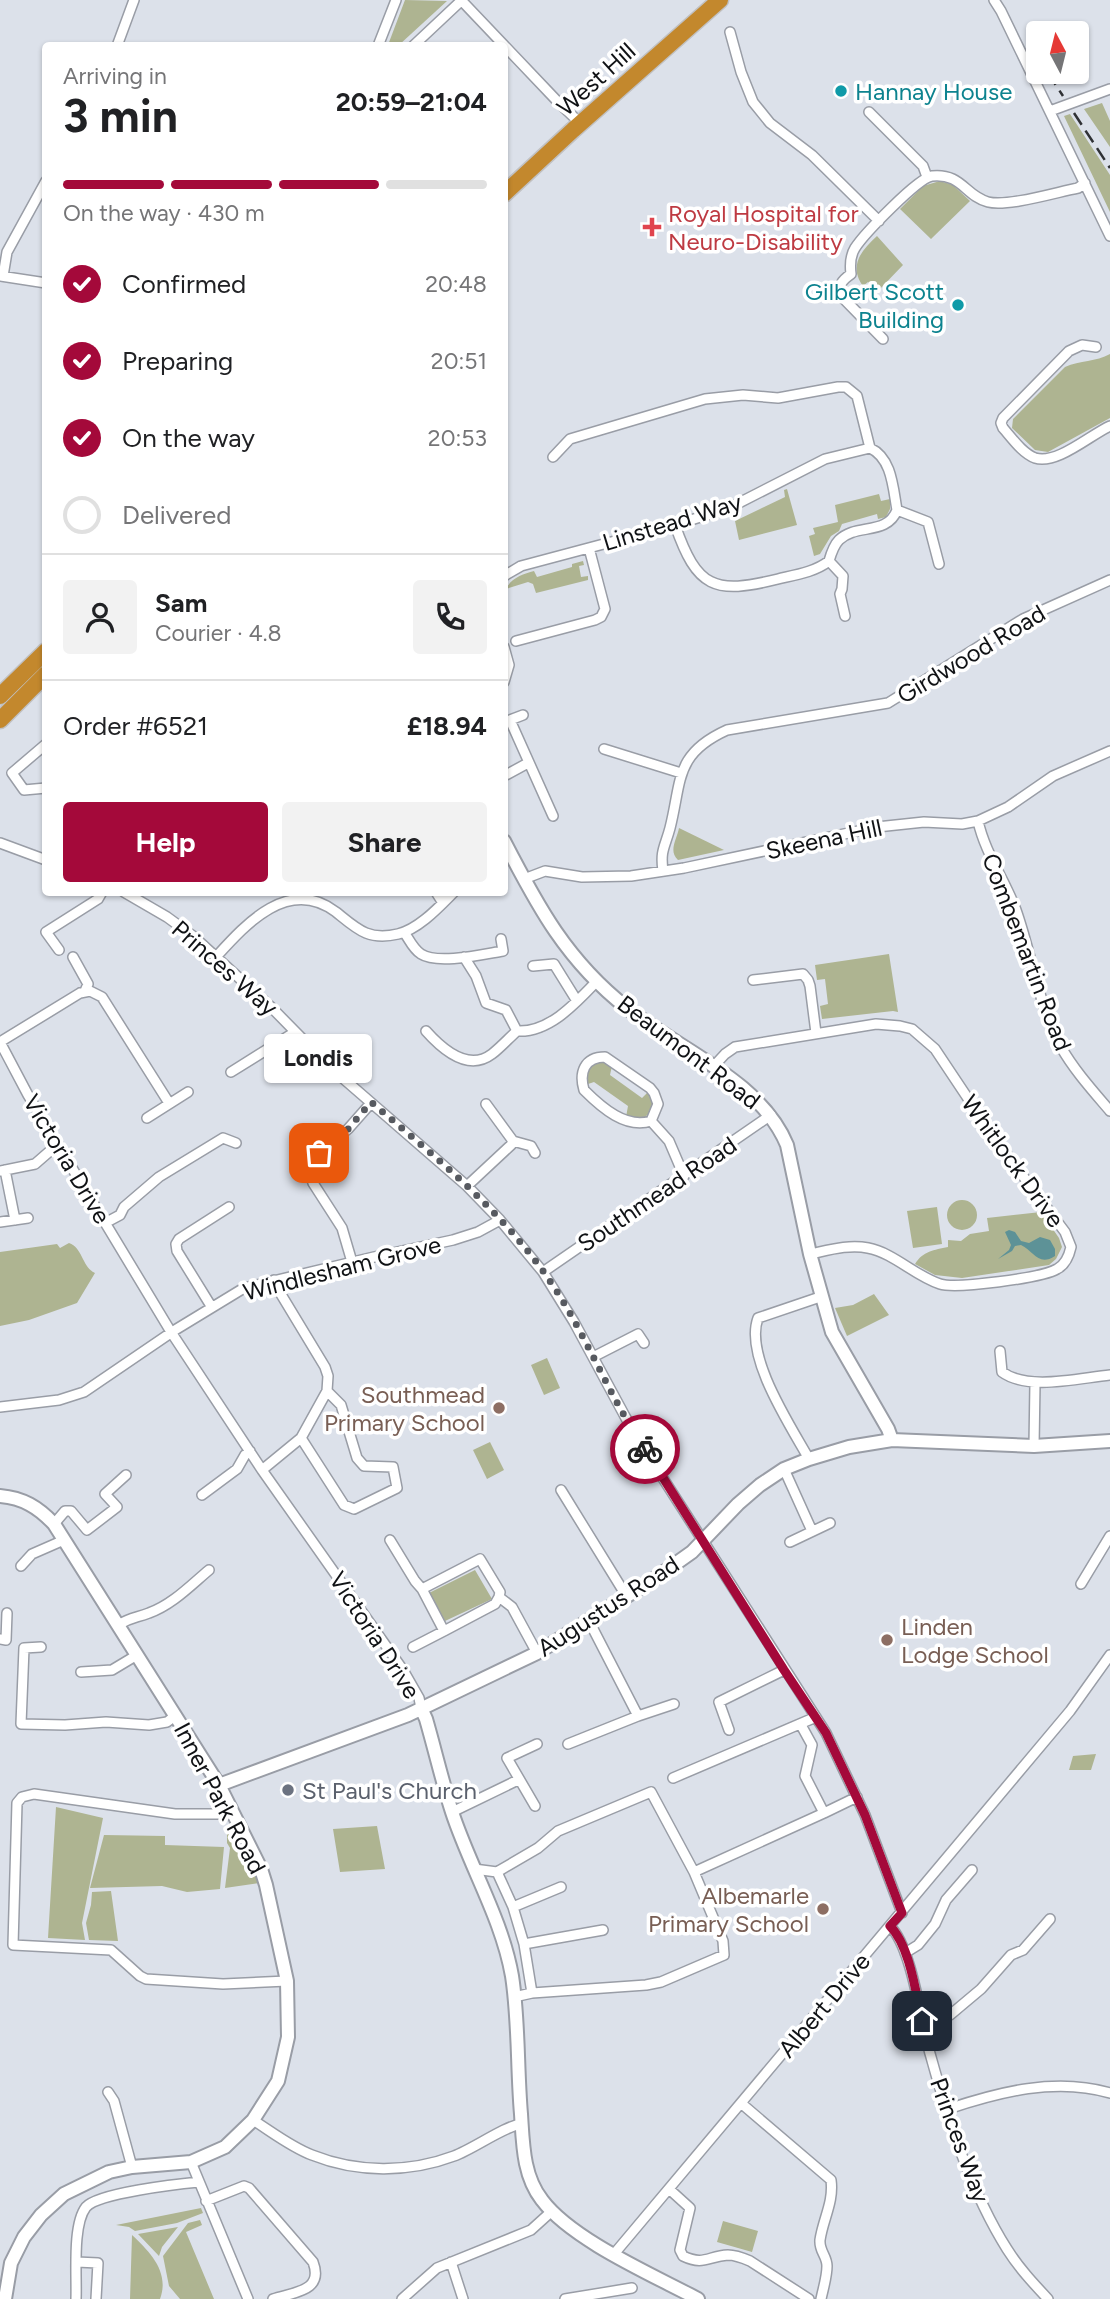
<!DOCTYPE html>
<html lang="en">
<head>
<meta charset="utf-8">
<style>
  body { margin:0; font-family:Figtree,sans-serif; background:#f2f2f2; color:#202124; height:100vh; display:flex; flex-direction:column; font-size:26px; white-space:nowrap }
  * { box-sizing:border-box; margin:0 }
  p { font-size:23px; color:#757577 }
  .icon { flex:none; width:38px; height:38px; fill:none; stroke:currentColor; stroke-width:2; stroke-linecap:round; stroke-linejoin:round }
  .map { position:relative; flex:1; overflow:hidden }
  .drawer { position:absolute; left:42px; top:42px; width:466px; height:854px; display:flex; flex-direction:column; background:#fff; border-radius:7px; box-shadow:0 2px 5px #0004 }
  .drawer>* { flex:none }
  .needle { width:46px; rotate:353deg }
  .controls { position:absolute; left:1026px; top:21px; display:grid; gap:14px }
  .controls a { display:grid; place-items:center; width:63px; height:63px; border-radius:7px; background:#fff; box-shadow:0 2px 5px #0004; font-size:35px }
  .pin { position:absolute; display:grid; place-items:center; width:60px; height:60px; color:#fff; margin:-30px; border-radius:14px; box-shadow:0 4px 10px #0006 }
  .courier { position:absolute; display:grid; place-items:center; width:70px; height:70px; margin:-35px; border:5px solid #a4093a; border-radius:50%; background:#fff; color:#222; box-shadow:0 2px 9px #0007 }
  .bubble { position:absolute; height:49px; border-radius:7px; background:#fff; box-shadow:0 2px 5px #0004; font-size:23px; font-weight:700; line-height:49px; text-align:center }
  .head em { font-style:normal; font-weight:700 }
  .head div { display:flex; flex-direction:column-reverse }
  .head { display:flex; align-items:center; justify-content:space-between; height:119px; padding:0 21px }
  h1 { font-size:46px; font-weight:700; line-height:52px }
  .bar { display:grid; grid-template-columns:repeat(4,1fr); gap:10px 7px; align-content:center; height:84px; padding:0 21px }
  .bar i { height:9px; border-radius:5px; background:#e0e0e0 }
  .bar .current { background:#a4093a }
  .bar p { grid-column:span 4 }
  .line { display:flex; align-items:center; gap:18px; padding:0 21px; border-top:2px solid #e0e0e0 }
  .line div { flex:1 }
  .round { display:grid; place-items:center; flex:none; width:74px; height:74px; border-radius:7px; background:#f2f2f2 }
  ol { padding:0 21px; list-style:none }
  li { display:flex; align-items:center; gap:21px; height:77px }
  li p { margin-inline-start:auto }
  li .icon { padding:7px; border-radius:50%; background:#a4093a; color:#fff; stroke-width:4 }
  li:last-child { color:#757577 }
  li i { width:38px; height:38px; border:4px solid #e0e0e0; border-radius:50% }
  .action { display:flex; gap:14px; margin-top:auto; padding:14px 21px }
  .action a { flex:1; height:80px; border-radius:7px; background:#a4093a; color:#fff; font-size:28px; font-weight:700; line-height:80px; text-align:center }
  .action a+a { background:#f2f2f2; color:#202124 }
  .map>svg:first-child { display:block }
  .green { fill:#aeb491 }
  .water { fill:#5d9297 }
  .lines { fill:none; stroke-linecap:round; stroke-linejoin:round }
  .street-casing { stroke:#999da6; stroke-width:12 }
  .secondary-casing { stroke:#999da6; stroke-width:16 }
  .highway-casing { stroke:#c1c1c2; stroke-width:19 }
  .street { stroke:#fff; stroke-width:9 }
  .secondary { stroke:#fff; stroke-width:12 }
  .highway { stroke:#c3882d; stroke-width:16 }
  .rail { stroke:#2f3135; stroke-width:2.5; stroke-dasharray:14 7; stroke-linecap:butt }
  .done { stroke:#575a60; stroke-width:7; stroke-dasharray:0 12.6 }
  .route { stroke:#a4093a; stroke-width:9 }
  .culture-dot { fill:#0f9aa8; stroke:#fff; stroke-width:2.5 }
  .health-dot { fill:#e0444e; stroke:#fff; stroke-width:2.5 }
  .education-dot { fill:#8d6e63; stroke:#fff; stroke-width:2.5 }
  .worship-dot { fill:#6b7280; stroke:#fff; stroke-width:2.5 }
  .labels { text-anchor:middle; dominant-baseline:central; stroke-width:7; stroke-linejoin:round; paint-order:stroke }
  .street-label { font-size:24px; fill:#101215; stroke:#fff }
  .culture-label { font-size:24px; fill:#0d838f; stroke:#fff; text-anchor:start }
  .health-label { font-size:24px; fill:#be3a42; stroke:#fff; text-anchor:start }
  .education-label { font-size:24px; fill:#785e54; stroke:#fff; text-anchor:end }
  .worship-label { font-size:24px; fill:#5b616d; stroke:#fff; text-anchor:start }
</style>
</head>
<body>
<div class="map">
<svg width="1110" height="2299" viewBox="0 0 1110 2299">
  <rect width="100%" height="100%" fill="#dce1ea"/>
  <!-- green -->
  <path class="green" d="M405 0 447 1 399 45H388Z
    M1102 103 1110 121V147L1084 109Z
    M1070 114 1110 175V212L1064 116Z
    M940 181 953 185 970 201 931 239 900 209 923 186Z
    M877 236 903 265 878 291 868 282 863 286C848 265 862 250 877 236Z
    M1110 354V418L1048 452 1035 450 1012 428 1013 419 1065 367C1080 360 1096 362 1110 354Z
    M787 489 797 525 739 540 735 521 785 497 784 490Z
    M879 494 881 501 890 499V509L886 517 878 519 877 514 842 524 839 531 831 536 820 554 814 556 809 536 815 534 813 528 838 522 835 505Z
    M583 561 584 565 579 566 581 577 588 576V580L536 593 533 584 528 582 506 589C511 578 523 574 534 571L537 577 572 567V564Z
    M679 828 724 850 678 860C668 851 677 839 679 828Z
    M889 954 898 1012 893 1011 822 1019 820 1006 828 1004 825 979 817 980 815 965Z
    M599 1061 612 1066 610 1075 642 1098 649 1091 654 1105 650 1113 641 1120 626 1117 628 1106 594 1082 585 1085C585 1071 587 1067 599 1061Z
    M947 1215a15 15 0 1 1 30 0a15 15 0 1 1-30 0Z
    M937 1207 942 1244 913 1248 907 1211Z
    M1041 1212 1059 1238 1062 1247 1056 1259 1049 1265 962 1278 935 1275 915 1264C923 1251 934 1250 948 1247V1240L961 1241 970 1234 989 1231 987 1218Z
    M69 1243C83 1248 82 1267 95 1273L77 1303 29 1320 0 1326V1252L57 1244 60 1248Z
    M874 1294 889 1315 847 1336 835 1308 853 1305Z
    M547 1358 560 1388 544 1395 531 1365Z
    M490 1442 504 1470 487 1479 473 1450Z
    M475 1570 492 1599 445 1621 429 1593Z
    M1096 1754 1091 1770H1069L1073 1756Z
    M56 1807 103 1818 82 1923 85 1940 48 1938Z
    M227 1825H234L260 1883 225 1888 230 1848 227 1843Z
    M377 1826 385 1869 340 1872 333 1829Z
    M104 1835 165 1836V1845L224 1847 220 1889 187 1892 162 1886 90 1888Z
    M111 1891 118 1941 89 1940 86 1923 91 1905 92 1892Z
    M201 2208 203 2213 177 2223 135 2231 129 2227 116 2225Z
    M200 2220 202 2225 186 2232 214 2299H180L169 2286 163 2256 188 2223Z
    M723 2221 758 2231 752 2252 717 2242Z
    M178 2227 162 2247 159 2256 138 2234Z
    M132 2235C150 2252 170 2272 160 2299H130Z"/>
  <!-- water -->
  <path class="water" d="M1009 1230 1015 1232 1021 1241 1029 1243 1040 1237 1050 1240 1055 1249V1256C1038 1267 1034 1251 1021 1245L1015 1246 1012 1251 998 1259 1009 1250 1011 1245 1005 1232Z"/>
  <g class="lines">
    <defs>
      <path id="street" d="M461 0 559 103 580 123
        M994 0 1001 11 1110 236
        M730 32 741 72 753 102 770 123 812 155 879 221
        M117 46 134 0
        M378 46 396 0
        M413 46 462 0
        M1050 111 1110 89
        M869 112 923 166 927 177
        M0 276 46 283
        M3 276 7 252 46 181
        M883 339 842 297C838 285 841 281 851 274 850 266 850 256 855 248 864 234 918 178 932 176 962 173 965 196 988 202 1008 207 1057 192 1078 188L1085 183
        M1096 347 1082 345 1069 351 1003 418 1001 423 1003 428C1012 438 1022 453 1035 458 1057 465 1090 435 1110 426
        M897 510 928 522 939 564
        M675 525C697 588 714 595 778 579 795 575 815 572 829 561L843 576 842 589 840 594 845 616
        M829 561C831 554 834 545 839 540 856 523 887 536 897 510 893 488 892 458 870 448
        M504 576 521 566 675 525 729 508 825 459 870 448 857 396 846 387H838L778 398 743 395 705 399 570 439 553 457
        M516 641 595 620 601 617 605 609 589 548
        M504 647 509 665 504 682
        M523 715 510 720 553 816
        M46 744 12 773 24 790 46 788
        M604 749 681 773
        M504 776 528 763
        M978 821C985 853 1005 880 1016 910 1032 955 1038 1004 1061 1047 1074 1070 1093 1091 1110 1111
        M0 843 46 860
        M663 871C660 850 665 847 670 828 682 781 674 754 727 730L888 703 1023 619 1110 580
        M524 879 545 871 582 877 631 876 684 868 877 827 924 822 962 824 978 821 1008 807 1053 776 1110 751
        M124 892 167 917 193 936 271 1007 330 1067 467 1186 500 1220 543 1272 574 1322 634 1433 826 1733 865 1815 902 1913
        M436 892 443 903
        M404 932C409 939 413 949 421 954 438 965 484 954 503 951L501 939
        M59 950 46 932 98 899 102 892
        M73 957 88 984 85 991
        M464 957 476 976 486 1003 506 1010 517 1031
        M215 958C245 925 288 876 336 912 357 929 368 941 398 934 419 929 439 907 454 892
        M533 966 554 964 577 1001
        M753 980 803 974 808 980 810 986 816 1033
        M426 1031C442 1049 468 1072 492 1054 501 1047 509 1038 517 1031 549 1033 576 1003 597 981
        M605 1057 650 1088 654 1093 658 1104 651 1121C626 1129 602 1108 584 1090 579 1073 584 1057 605 1057Z
        M713 1067 725 1054 735 1047 876 1024 900 1026 912 1029 935 1049 993 1136 1065 1232 1071 1247C1069 1256 1065 1265 1057 1269 1042 1278 956 1289 940 1284 915 1276 894 1253 868 1248 849 1244 829 1250 810 1254
        M231 1072 295 1032
        M169 1103 102 997 90 991 80 993 0 1042 28 1095 171 1332 262 1470 403 1670 419 1698 421 1708
        M486 1104 513 1141
        M147 1118 188 1092
        M651 1121 669 1141 684 1176
        M5 1170 15 1220
        M0 1171 35 1164 58 1144
        M467 1186 511 1145 513 1141 531 1146 535 1153
        M0 1222 28 1218
        M105 1223 120 1215 124 1207 159 1177 223 1138 236 1143
        M352 1262 342 1228 313 1183 310 1173 312 1163 319 1153 348 1129 371 1103
        M543 1272 771 1115
        M211 1306 177 1251 176 1244 179 1239 229 1207
        M1000 1351 1002 1372C1028 1391 1079 1378 1110 1375
        M593 1357 638 1334 644 1343
        M0 1407 59 1400 84 1392 175 1330 244 1288 374 1257 453 1240 478 1232 500 1220
        M301 1438 344 1505 354 1509 397 1488 393 1467 364 1466 357 1458 341 1405 327 1391
        M1034 1446 1035 1383
        M809 1459C790 1425 744 1356 758 1318L820 1297
        M784 1469 812 1531
        M262 1470 301 1438 327 1391 328 1376 325 1367 279 1291 274 1280
        M561 1490 627 1597
        M202 1495 237 1469 245 1455 250 1451
        M54 1524 65 1511H71L87 1530 117 1507 105 1494 126 1475
        M390 1540 415 1581 422 1589 480 1559 500 1592 499 1597 512 1607 537 1653
        M790 1542 830 1523
        M21 1566 32 1554 64 1540
        M1081 1584 1110 1536
        M422 1589 444 1631 495 1604 499 1597
        M118 1625C131 1617 136 1618 149 1613 172 1605 191 1585 209 1570
        M0 1639 6 1640 7 1613
        M41 1647 24 1648 21 1724 65 1725 106 1722 149 1725 167 1722 176 1715
        M413 1647 444 1631
        M81 1672 112 1670 137 1655
        M638 1716 674 1704
        M801 1725 812 1745 805 1776 824 1813 857 1797
        M729 1730 719 1702 784 1670
        M568 1744 638 1716 589 1621
        M673 1778 816 1717
        M535 1806 507 1758 537 1744
        M452 1812 518 1780
        M234 1814H175L34 1794 22 1797 17 1803 13 1945 111 1950 140 1976 146 1979 223 1984 287 1981
        M474 1869 497 1872
        M694 1872 824 1813
        M513 1907 524 1944 532 1993
        M890 1926C913 1949 921 2025 931 2057 949 2122 971 2192 1007 2249 1019 2268 1033 2283 1048 2299
        M524 1944 603 1930
        M905 1953 918 1945 935 1924 946 1900 972 1870
        M514 1997 532 1993 646 1985 661 1982 724 1955 723 1941 694 1872 651 1792 558 1831 538 1848 497 1872 513 1907 561 1887
        M922 2021 950 2015 981 1989 1011 1955 1023 1950 1050 1919
        M108 2092 114 2101 132 2167
        M742 2104 831 2180C834 2202 823 2219 820 2240 819 2251 827 2256 827 2266 827 2277 823 2289 821 2299
        M948 2109C999 2092 1056 2077 1110 2093
        M253 2120C272 2132 291 2147 312 2155 357 2173 409 2173 454 2156 473 2149 505 2126 521 2124
        M191 2162 248 2299
        M669 2189 690 2208 680 2250 683 2256C704 2266 708 2256 728 2255 735 2255 743 2258 750 2261L809 2299
        M206 2201 244 2186 249 2188 313 2262C324 2291 295 2292 273 2299
        M614 2254 1070 1711 1110 1655
        M77 2262 98 2263 96 2299
        M451 2262 463 2299
        M76 2299C77 2276 72 2225 86 2207 98 2193 178 2184 199 2182
        M402 2299 437 2268 531 2230 552 2211
        M565 2299 632 2288"/>
      <path id="secondary" d="M504 841C538 907 567 961 627 1008 679 1050 760 1080 787 1145L810 1254 832 1332 888 1429 892 1440
        M0 1496C23 1498 38 1507 54 1524L219 1785 261 1869 266 1885 287 1981 288 2037 278 2081 253 2120 225 2147 191 2162 132 2167 109 2172 64 2194 41 2215 24 2237 11 2263 5 2299
        M421 1708 426 1719C435 1750 442 1781 452 1812 470 1867 502 1919 512 1976 519 2021 517 2068 521 2114 523 2144 523 2176 542 2200 572 2240 653 2275 698 2299
        M219 1785 408 1715 537 1653 654 1579 692 1552 738 1504 760 1485 784 1469 809 1459 849 1447 892 1440 1034 1446 1110 1441"/>
      <path id="highway" d="M504 194 573 130 720 0
        M0 696 46 651
        M0 720 46 674"/>
    </defs>
    <!-- street casing -->
    <use href="#street" class="street-casing"/>
    <!-- secondary casing -->
    <use href="#secondary" class="secondary-casing"/>
    <!-- highway casing -->
    <use href="#highway" class="highway-casing"/>
    <!-- street -->
    <use href="#street" class="street"/>
    <!-- secondary -->
    <use href="#secondary" class="secondary"/>
    <!-- highway -->
    <use href="#highway" class="highway"/>
    <!-- rail -->
    <path class="rail" d="M1048 73 1063 96
      M1074 113 1110 168"/>
  </g>
  <g class="lines">
    <!-- done -->
    <path class="done" d="M319 1153 348 1129 371 1102C437 1158 506 1214 554 1287 588 1339 610 1398 645 1449"/>
    <!-- route -->
    <path class="route" d="M645 1449 784 1670 826 1733 865 1815 902 1913 890 1926C910 1946 916 1994 922 2021"/>
  </g>
  <!-- markers -->
  <g class="culture-dot">
    <circle cx="841" cy="91" r="7"/>
    <circle cx="958" cy="305" r="7"/>
  </g>
  <path class="health-dot" d="M648.5 216.5h7v7h7v7h-7v7h-7v-7h-7v-7h7z"/>
  <g class="education-dot">
    <circle cx="499" cy="1408" r="7"/>
    <circle cx="887" cy="1640" r="7"/>
    <circle cx="823" cy="1909" r="7"/>
  </g>
  <circle class="worship-dot" cx="288" cy="1790" r="7"/>
  <g class="labels">
    <!-- street labels -->
    <g class="street-label">
      <text transform="translate(596 79) rotate(-42)">West Hill</text>
      <text transform="translate(672 522) rotate(-17)">Linstead Way</text>
      <text transform="translate(971 654) rotate(-31)">Girdwood Road</text>
      <text transform="translate(824 839) rotate(-12)">Skeena Hill</text>
      <text transform="translate(1027 952) rotate(69)">Combemartin Road</text>
      <text transform="translate(225 968) rotate(41)">Princes Way</text>
      <text transform="translate(689 1052) rotate(37)">Beaumont Road</text>
      <text transform="translate(67 1159) rotate(59)">Victoria Drive</text>
      <text transform="translate(1013 1161) rotate(54)">Whitlock Drive</text>
      <text transform="translate(657 1194) rotate(-34)">Southmead Road</text>
      <text transform="translate(342 1268) rotate(-14)">Windlesham Grove</text>
      <text transform="translate(608 1606) rotate(-33)">Augustus Road</text>
      <text transform="translate(375 1635) rotate(57)">Victoria Drive</text>
      <text transform="translate(220 1798) rotate(62)">Inner Park Road</text>
      <text transform="translate(824 2005) rotate(-50)">Albert Drive</text>
      <text transform="translate(960 2140) rotate(70)">Princes Way</text>
    </g>
    <!-- culture labels -->
    <g class="culture-label">
      <text x="855" y="91">Hannay House</text>
      <text x="944" y="291" text-anchor="end">Gilbert Scott<tspan x="944" dy="28">Building</tspan></text>
    </g>
    <!-- health labels -->
    <g class="health-label">
      <text x="668" y="213">Royal Hospital for<tspan x="668" dy="28">Neuro-Disability</tspan></text>
    </g>
    <!-- education labels -->
    <g class="education-label">
      <text x="485" y="1394">Southmead<tspan x="485" dy="28">Primary School</tspan></text>
      <text x="901" y="1626" text-anchor="start">Linden<tspan x="901" dy="28">Lodge School</tspan></text>
      <text x="809" y="1895">Albemarle<tspan x="809" dy="28">Primary School</tspan></text>
    </g>
    <!-- worship labels -->
    <g class="worship-label">
      <text x="302" y="1790">St Paul's Church</text>
    </g>
  </g>
</svg>
<div class="controls">
<a><svg class="needle" viewBox="-14 -14 28 28"><path d="M0-13l5 13h-10z" fill="#e53935"/><path d="M0 13l5-13h-10z" fill="#757577"/></svg></a>
</div>
<div class="pin" style="left:319px;top:1153px;background:#ea580c"><svg class="icon" aria-label="bag" viewBox="0 0 24 24"><path d="M5 8h14l-1 12H6zM9 8a3 3 0 0 1 6 0"/></svg></div>
<div class="pin" style="left:922px;top:2021px;background:#1f2937"><svg class="icon" aria-label="home" viewBox="0 0 24 24"><path d="M3 11l9-7 9 7M6 9v11h12V9"/></svg></div>
<div class="courier" style="left:645px;top:1449px"><svg class="icon" aria-label="bike" viewBox="0 0 24 24"><circle cx="6" cy="16" r="4"/><circle cx="18" cy="16" r="4"/><path d="M6 16l4-8h5l3 8M10 8l3 8H6M13 5h3"/></svg></div>
<div class="bubble" style="left:264px;top:1034px;width:108px">Londis</div>
<section class="drawer">
<div class="head"><div><h1>3 min</h1><p>Arriving in</p></div><em>20:59–21:04</em></div>
<div class="bar"><i class="current"></i><i class="current"></i><i class="current"></i><i></i><p>On the way · 430 m</p></div>
<ol>
<li><svg class="icon" aria-label="check" viewBox="0 0 24 24"><path d="M5 12l5 5 9-10"/></svg>Confirmed<p>20:48</p></li>
<li><svg class="icon" aria-label="check" viewBox="0 0 24 24"><path d="M5 12l5 5 9-10"/></svg>Preparing<p>20:51</p></li>
<li><svg class="icon" aria-label="check" viewBox="0 0 24 24"><path d="M5 12l5 5 9-10"/></svg>On the way<p>20:53</p></li>
<li><i></i>Delivered</li>
</ol>
<div class="line" style="height:126px"><a class="round"><svg class="icon" aria-label="person" viewBox="0 0 24 24"><circle cx="12" cy="8" r="4"/><path d="M4 21q1-7 8-7t8 7"/></svg></a><div><b>Sam</b><p>Courier · 4.8</p></div><a class="round"><svg class="icon" aria-label="phone" viewBox="0 0 24 24"><path d="M5 4h4l2 5-3 2q2 4 5 5l2-3 5 2v4C11 20 4 13 5 4z"/></svg></a></div>
<div class="line" style="height:91px"><div>Order #6521</div><b>£18.94</b></div>
<div class="action"><a>Help</a><a>Share</a></div>
</section>
</div>
</body>
</html>
